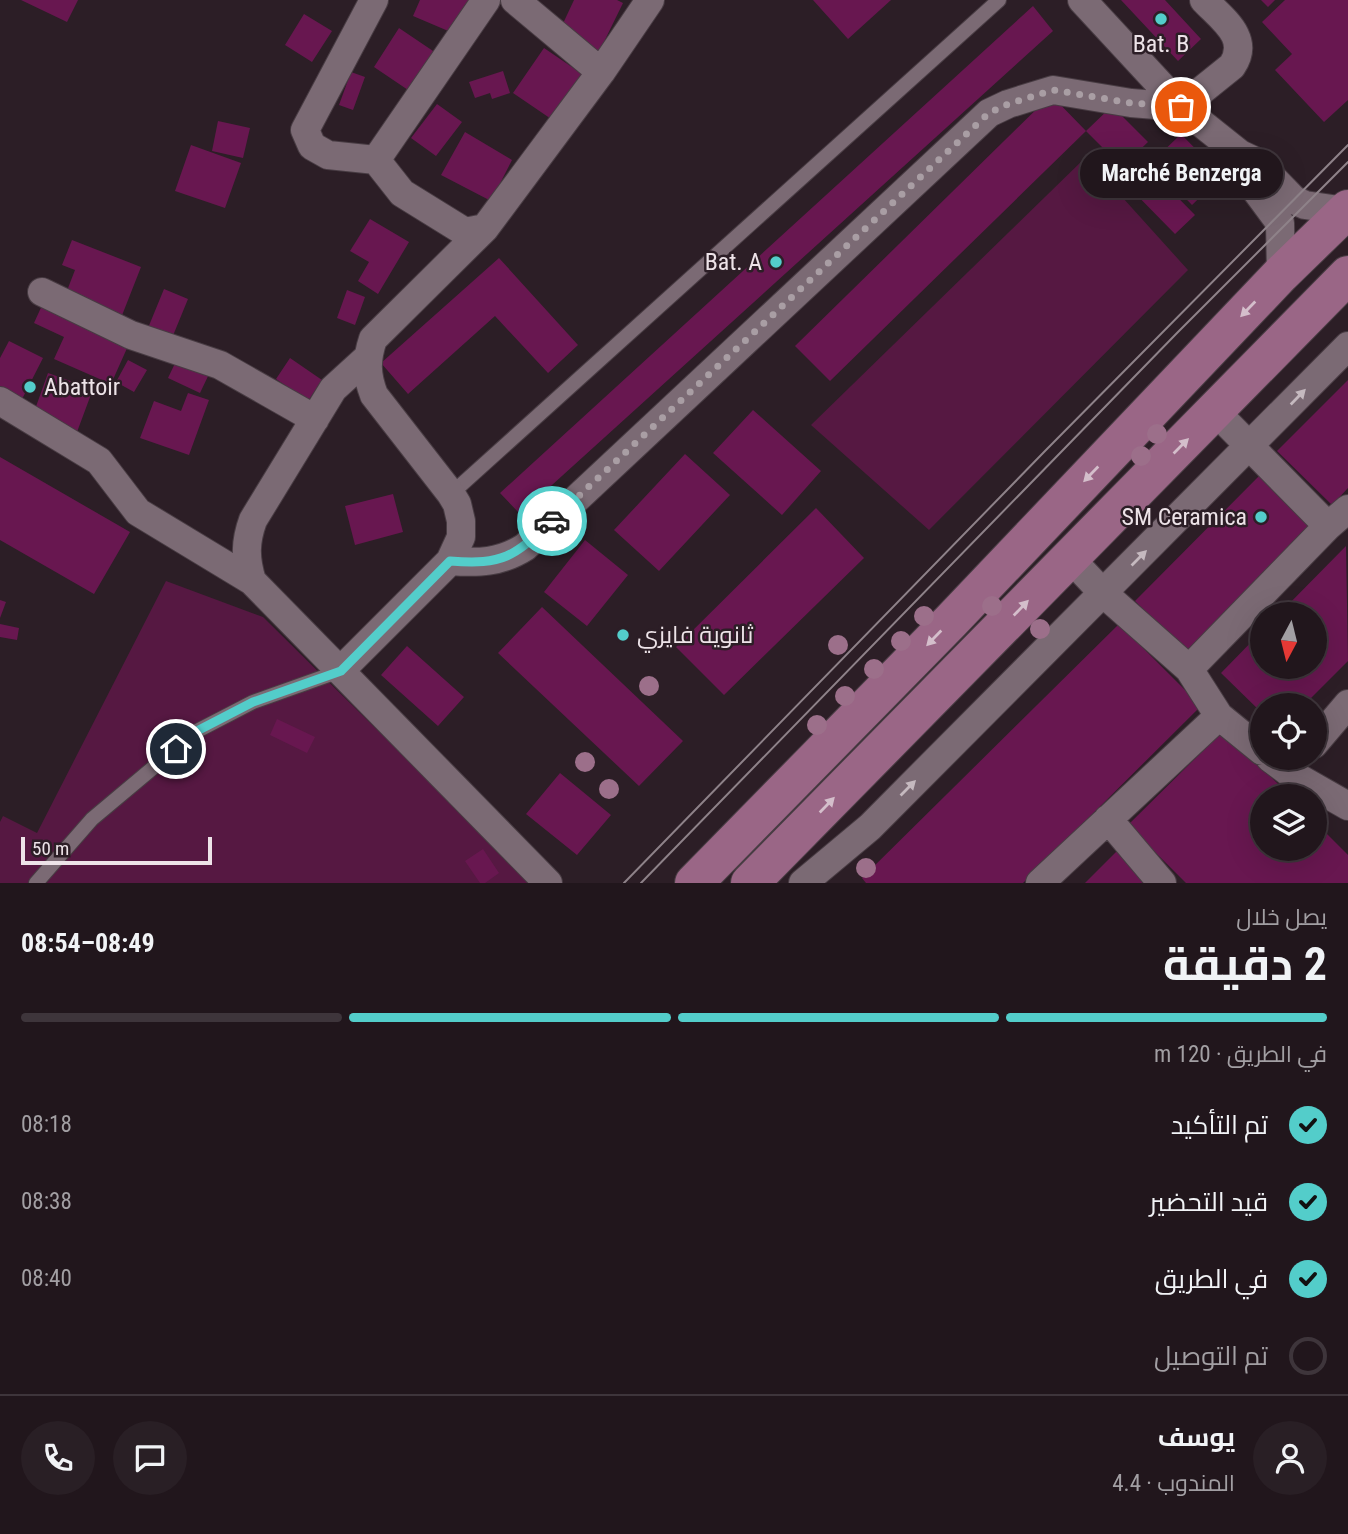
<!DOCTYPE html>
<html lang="ar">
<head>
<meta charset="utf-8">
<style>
  body { margin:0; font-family:"Roboto Condensed",Cairo,sans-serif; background:#291f25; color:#f1f3f6; direction:rtl; height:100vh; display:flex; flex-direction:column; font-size:26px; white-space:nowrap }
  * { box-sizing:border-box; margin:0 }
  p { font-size:23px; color:#a29fa3 }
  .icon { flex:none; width:38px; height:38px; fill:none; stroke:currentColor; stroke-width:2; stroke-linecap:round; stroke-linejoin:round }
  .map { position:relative; height:883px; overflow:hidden; direction:ltr }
  .side { display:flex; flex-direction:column; background:#21161c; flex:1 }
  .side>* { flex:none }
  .needle { width:46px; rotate:187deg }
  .buttons { position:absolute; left:1250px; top:602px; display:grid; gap:14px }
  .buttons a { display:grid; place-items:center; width:77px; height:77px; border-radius:50%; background:#21161c; box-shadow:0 7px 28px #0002,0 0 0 2px #3e353b; font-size:35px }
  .scale { position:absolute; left:21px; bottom:18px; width:191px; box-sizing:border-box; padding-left:7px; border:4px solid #ede3e8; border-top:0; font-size:19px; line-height:24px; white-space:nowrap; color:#ede3e8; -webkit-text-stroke:5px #2c1e26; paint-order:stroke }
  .pin { position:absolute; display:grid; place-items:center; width:60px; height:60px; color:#fff; margin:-30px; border:4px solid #fff; border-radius:50%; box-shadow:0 2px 7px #0007 }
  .courier { position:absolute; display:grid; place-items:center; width:70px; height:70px; margin:-35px; border:5px solid #53cdca; border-radius:50%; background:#fff; color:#222; box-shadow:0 2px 9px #0007 }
  .bubble { position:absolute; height:49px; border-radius:24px; background:#21161c; box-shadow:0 7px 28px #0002,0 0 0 2px #3e353b; font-size:23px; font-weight:700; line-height:49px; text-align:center; direction:rtl }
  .head em { font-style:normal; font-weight:700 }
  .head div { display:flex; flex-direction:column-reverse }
  .head { display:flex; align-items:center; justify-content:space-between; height:119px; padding:0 21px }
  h1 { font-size:46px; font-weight:700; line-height:52px }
  .bar { display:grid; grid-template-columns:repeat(4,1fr); gap:10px 7px; align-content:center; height:84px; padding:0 21px }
  .bar i { height:9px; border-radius:5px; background:#3e353b }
  .bar .current { background:#53cdca }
  .bar p { grid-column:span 4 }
  .line { display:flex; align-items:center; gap:18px; padding:0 21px; border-top:2px solid #3e353b }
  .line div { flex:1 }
  .round { display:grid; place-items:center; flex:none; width:74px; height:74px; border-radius:37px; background:#291f25 }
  ol { padding:0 21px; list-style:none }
  li { display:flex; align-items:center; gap:21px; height:77px }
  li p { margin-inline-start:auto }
  li .icon { padding:7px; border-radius:50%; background:#53cdca; color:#111; stroke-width:4 }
  li:last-child { color:#a29fa3 }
  li i { width:38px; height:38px; border:4px solid #3e353b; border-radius:50% }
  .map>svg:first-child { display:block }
  .green { fill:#561842 }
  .building { fill:#681750 }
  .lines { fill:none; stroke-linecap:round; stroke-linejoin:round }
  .lane-casing { stroke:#483c43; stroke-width:16 }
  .street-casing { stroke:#483c43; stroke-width:30 }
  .primary-casing { stroke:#483c43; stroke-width:40 }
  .lane { stroke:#7b6a74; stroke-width:14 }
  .street { stroke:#7b6a74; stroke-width:28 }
  .primary { stroke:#9a6686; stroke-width:38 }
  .tram { stroke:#8e8289; stroke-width:2 }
  .tree { fill:#9c6f8a }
  .oneway { fill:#d4becb }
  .oneway2 { fill:#c5b9bf }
  .done { stroke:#a99ea4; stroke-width:7; stroke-dasharray:0 12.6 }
  .route { stroke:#53cdca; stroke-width:9 }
  .poi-dot { fill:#53cdca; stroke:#2c1e26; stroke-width:2.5 }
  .labels { text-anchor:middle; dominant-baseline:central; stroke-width:5; stroke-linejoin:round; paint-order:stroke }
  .poi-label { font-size:24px; fill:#ede3e8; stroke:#2c1e26; text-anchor:end }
</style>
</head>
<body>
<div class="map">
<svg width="1348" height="883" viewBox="0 0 1348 883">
  <rect width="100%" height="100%" fill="#2c1e26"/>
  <!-- green -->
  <path class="green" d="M1086 157 1188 270 929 530 811 425Z
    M166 581 263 617 528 879 527 883H0V822L3 816 37 833Z"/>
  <!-- building -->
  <path class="building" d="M21 0H78L67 22Z
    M420 0H476L460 36 413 16Z
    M574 0H617L623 3 599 52 559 32Z
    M813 0H891L848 39Z
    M1121 0H1165L1201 39 1178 61Z
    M1261 0H1275L1268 7Z
    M1285 0H1348V100L1324 122 1275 70 1292 54 1262 22Z
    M1033 6 1053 31 520 514 500 493Z
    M304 14 332 31 312 62 285 45Z
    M399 28 436 53 411 92 374 67Z
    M544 48 591 80 560 125 513 93Z
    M503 71 510 93 492 99 490 93 475 98 469 82Z
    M351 72 365 77 353 110 339 105Z
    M1051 95 1086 131 830 381 795 346Z
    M437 104 462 122 436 156 411 138Z
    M1112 106 1148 142 1122 167 1086 131Z
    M218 121 250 128 243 158 212 151Z
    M465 132 512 160 491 201 441 175Z
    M1181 134 1222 176 1192 205 1151 163Z
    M191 145 241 163 225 208 175 191Z
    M1140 159 1195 215 1175 234 1120 178Z
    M370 219 409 242 378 294 358 281 369 262 350 251Z
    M72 240 141 267 119 323 63 301 75 270 62 265Z
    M499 258 578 345 548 373 495 316 408 394 381 363Z
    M164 289 188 299 172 338 148 328Z
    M347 290 365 297 355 325 337 318Z
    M44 301 128 346 111 384 54 359 64 337 34 323Z
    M9 341 43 358 19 405 0 395V358Z
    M178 357 210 372 200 393 168 378Z
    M290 358 322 380 308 401 276 379Z
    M128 360 147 370 134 392 116 382Z
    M48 373 93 389 77 432 33 415Z
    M1348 380V488L1332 505 1277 451Z
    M188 393 209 400 189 455 140 438 154 401 181 411Z
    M753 410 821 471 782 515 713 453Z
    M685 454 730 495 659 571 614 530Z
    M0 457 130 532 94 594 0 540Z
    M1259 476 1314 530 1190 655 1135 601Z
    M393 494 403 532 355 545 345 506Z
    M816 508 864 558 724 695 676 647Z
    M585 540 628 575 587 626 544 592Z
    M1346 546 1348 661 1304 705H1262V713L1221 673 1262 631V667H1314V614H1279Z
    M0 600 6 602 0 618Z
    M542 607 683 741 639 786 498 653Z
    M0 624 19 628 17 640 0 637Z
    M1119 624 1201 706 1023 883H866L862 878Z
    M407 646 464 697 438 726 381 675Z
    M277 719 315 737 307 753 270 735Z
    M1224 730 1290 796H1262V849H1314V821L1348 855V883H1186L1128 825Z
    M560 773 611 815 577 855 526 814Z
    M483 849 499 873 485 883H480L465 861Z
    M1117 851 1150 883H1085Z"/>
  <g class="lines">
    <defs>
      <path id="lane" d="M451 494 999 0
        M36 883 92 819 197 731 253 702 340 671"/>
      <path id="street" d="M374 0 305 130 312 146 328 155 376 160
        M515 0 601 72
        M1082 0 1181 107 1240 154 1257 162 1294 200 1305 205 1346 211
        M1240 154 1243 173 1280 223 1281 274
        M485 228 465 232 402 193 376 160 486 0
        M42 292 131 335 220 365 315 419
        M367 358 333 389 253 520C245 542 245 558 252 581L548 883
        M0 401 99 461 138 512 252 581
        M1215 411 1328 526
        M1070 558 1103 593 1189 669 1219 716 1262 751
        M450 561C478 563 500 563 525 547L989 113 1008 104 1053 90 1131 103 1181 107 1232 66C1251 38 1222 19 1204 0
        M1189 669 1328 526 1348 509
        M340 671 450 561 461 537V521L457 504 451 494 374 395C366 374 366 360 373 339L485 228 601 72 650 0
        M1314 744 1348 704
        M1270 758 1290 773 1348 806
        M1108 819 1162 883
        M803 883 870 827 1348 346
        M1040 883 1219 716"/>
      <path id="primary" d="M694 883 951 621 1281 274 1348 209
        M750 883 1348 275"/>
    </defs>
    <!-- lane casing -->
    <use href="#lane" class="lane-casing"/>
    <!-- street casing -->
    <use href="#street" class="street-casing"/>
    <!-- primary casing -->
    <use href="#primary" class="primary-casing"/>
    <!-- lane -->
    <use href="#lane" class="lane"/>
    <!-- street -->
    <use href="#street" class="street"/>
    <!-- primary -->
    <use href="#primary" class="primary"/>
    <!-- tram -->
    <path class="tram" d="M624 883 1045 451 1348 145
      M641 883 1177 333 1348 162"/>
  </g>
  <!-- trees -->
  <g class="tree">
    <circle cx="1157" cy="434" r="10"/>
    <circle cx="1141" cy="456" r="10"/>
    <circle cx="992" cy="606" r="10"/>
    <circle cx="924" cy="616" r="10"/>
    <circle cx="1040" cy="629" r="10"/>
    <circle cx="901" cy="641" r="10"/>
    <circle cx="838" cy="645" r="10"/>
    <circle cx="874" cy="669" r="10"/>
    <circle cx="649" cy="686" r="10"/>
    <circle cx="845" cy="696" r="10"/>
    <circle cx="817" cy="725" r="10"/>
    <circle cx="585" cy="762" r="10"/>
    <circle cx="609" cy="789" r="10"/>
    <circle cx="866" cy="868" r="10"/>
  </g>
  <!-- one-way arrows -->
  <defs><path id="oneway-solid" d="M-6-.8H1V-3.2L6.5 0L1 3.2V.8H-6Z" transform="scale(1.75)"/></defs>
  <g class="oneway">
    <use href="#oneway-solid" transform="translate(1248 309) rotate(134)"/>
    <use href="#oneway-solid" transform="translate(1181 446) rotate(-45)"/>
    <use href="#oneway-solid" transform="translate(1091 474) rotate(134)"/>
    <use href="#oneway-solid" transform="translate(1021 608) rotate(-46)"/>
    <use href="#oneway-solid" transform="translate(934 638) rotate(134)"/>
    <use href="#oneway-solid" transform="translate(827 805) rotate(-46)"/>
  </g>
  <g class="oneway2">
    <use href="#oneway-solid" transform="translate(1298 397) rotate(-46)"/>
    <use href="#oneway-solid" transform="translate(1139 558) rotate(-45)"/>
    <use href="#oneway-solid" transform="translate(908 788) rotate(-45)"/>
  </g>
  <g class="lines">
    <!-- done -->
    <path class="done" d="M552 521 989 113 1008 104 1053 90 1131 103 1181 107"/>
    <!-- route -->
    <path class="route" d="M176 749 197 731 253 702 341 671 450 561C504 565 513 557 552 521"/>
  </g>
  <!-- markers -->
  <g class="poi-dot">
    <circle cx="1161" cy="19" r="7"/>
    <circle cx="776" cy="262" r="7"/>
    <circle cx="30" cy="387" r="7"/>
    <circle cx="1261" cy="517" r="7"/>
    <circle cx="623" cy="635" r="7"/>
  </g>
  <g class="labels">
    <!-- poi labels -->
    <g class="poi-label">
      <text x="1161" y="44" text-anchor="middle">Bat. B</text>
      <text x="762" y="262">Bat. A</text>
      <text x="44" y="387" text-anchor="start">Abattoir</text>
      <text x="1247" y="517">SM Ceramica</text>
      <text x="637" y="635" text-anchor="start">ثانوية فايزي</text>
    </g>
  </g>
</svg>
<div class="buttons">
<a><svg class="needle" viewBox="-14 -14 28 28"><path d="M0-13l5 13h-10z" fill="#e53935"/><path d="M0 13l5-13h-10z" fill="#a29fa3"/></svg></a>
<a><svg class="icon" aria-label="locate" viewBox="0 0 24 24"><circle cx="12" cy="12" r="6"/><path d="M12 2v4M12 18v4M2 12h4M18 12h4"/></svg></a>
<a><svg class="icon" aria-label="layers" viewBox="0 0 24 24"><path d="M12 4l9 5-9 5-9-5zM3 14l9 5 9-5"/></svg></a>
</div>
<div class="scale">50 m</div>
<div class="pin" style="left:1181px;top:107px;background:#ea580c"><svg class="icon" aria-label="bag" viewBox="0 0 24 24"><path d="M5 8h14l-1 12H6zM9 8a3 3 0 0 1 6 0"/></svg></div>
<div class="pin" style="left:176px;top:749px;background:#1f2937"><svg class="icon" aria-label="home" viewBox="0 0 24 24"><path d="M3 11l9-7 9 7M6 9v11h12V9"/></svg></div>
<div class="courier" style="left:552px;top:521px"><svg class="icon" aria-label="car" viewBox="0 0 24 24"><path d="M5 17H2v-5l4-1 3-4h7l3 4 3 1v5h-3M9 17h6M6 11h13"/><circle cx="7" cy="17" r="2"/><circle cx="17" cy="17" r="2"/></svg></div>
<div class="bubble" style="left:1080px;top:149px;width:203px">Marché Benzerga</div>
</div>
<section class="side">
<div class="head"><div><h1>2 دقيقة</h1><p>يصل خلال</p></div><em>08:49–08:54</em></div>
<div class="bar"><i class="current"></i><i class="current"></i><i class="current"></i><i></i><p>في الطريق · 120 m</p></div>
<ol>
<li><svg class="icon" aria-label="check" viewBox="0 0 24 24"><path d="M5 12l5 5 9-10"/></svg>تم التأكيد<p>08:18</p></li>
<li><svg class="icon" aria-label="check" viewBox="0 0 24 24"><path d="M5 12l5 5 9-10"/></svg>قيد التحضير<p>08:38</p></li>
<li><svg class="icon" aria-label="check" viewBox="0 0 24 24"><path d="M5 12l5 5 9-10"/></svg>في الطريق<p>08:40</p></li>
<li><i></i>تم التوصيل</li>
</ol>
<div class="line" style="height:126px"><a class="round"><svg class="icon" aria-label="person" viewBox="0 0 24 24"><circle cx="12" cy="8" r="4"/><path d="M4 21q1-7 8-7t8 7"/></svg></a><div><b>يوسف</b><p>المندوب · 4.4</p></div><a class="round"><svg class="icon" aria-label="chat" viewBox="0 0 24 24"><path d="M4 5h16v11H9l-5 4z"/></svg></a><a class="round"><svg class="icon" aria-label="phone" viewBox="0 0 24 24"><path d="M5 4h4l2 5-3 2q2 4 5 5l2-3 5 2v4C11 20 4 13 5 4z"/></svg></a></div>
</section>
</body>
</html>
